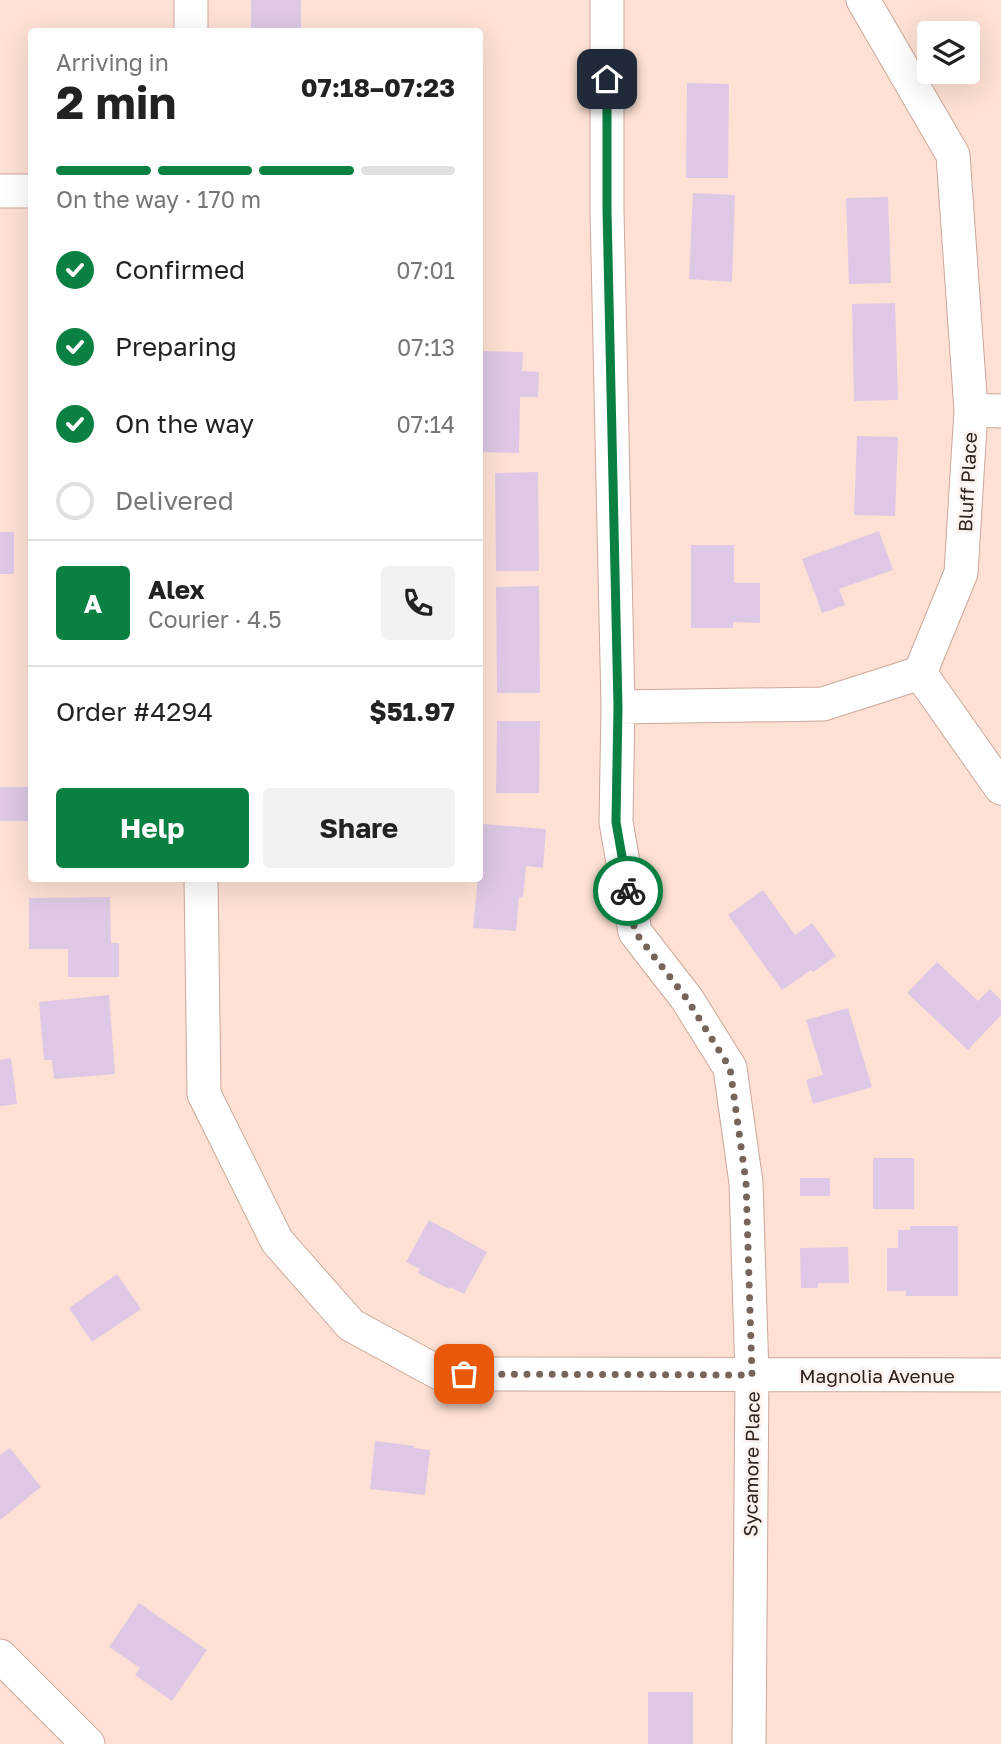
<!DOCTYPE html>
<html lang="en">
<head>
<meta charset="utf-8">
<style>
  body { margin:0; font-family:"Golos Text",sans-serif; background:#f2f2f2; color:#222; height:100vh; display:flex; flex-direction:column; font-size:26px; white-space:nowrap }
  * { box-sizing:border-box; margin:0 }
  p { font-size:23px; color:#767676 }
  .icon { flex:none; width:38px; height:38px; fill:none; stroke:currentColor; stroke-width:2; stroke-linecap:round; stroke-linejoin:round }
  .map { position:relative; flex:1; overflow:hidden }
  .sheet { position:absolute; left:28px; top:28px; width:455px; height:854px; display:flex; flex-direction:column; background:#fff; border-radius:7px; box-shadow:0 7px 28px #0002 }
  .sheet>* { flex:none }
  .controls { position:absolute; left:917px; top:21px; display:grid; gap:14px }
  .controls a { display:grid; place-items:center; width:63px; height:63px; border-radius:7px; background:#fff; box-shadow:0 7px 28px #0002; font-size:35px }
  .pin { position:absolute; display:grid; place-items:center; width:60px; height:60px; color:#fff; margin:-30px; border-radius:14px; box-shadow:0 4px 10px #0006 }
  .courier { position:absolute; display:grid; place-items:center; width:70px; height:70px; margin:-35px; border:5px solid #0b8043; border-radius:50%; background:#fff; color:#222; box-shadow:0 2px 9px #0007 }
  .head em { font-style:normal; font-weight:700 }
  .head div { display:flex; flex-direction:column-reverse }
  .head { display:flex; align-items:center; justify-content:space-between; height:119px; padding:0 28px }
  h1 { font-size:46px; font-weight:700; line-height:52px }
  .bar { display:grid; grid-template-columns:repeat(4,1fr); gap:10px 7px; align-content:center; height:84px; padding:0 28px }
  .bar i { height:9px; border-radius:5px; background:#e0e0e0 }
  .bar .active { background:#0b8043 }
  .bar p { grid-column:span 4 }
  .line { display:flex; align-items:center; gap:18px; padding:0 28px; border-top:2px solid #e0e0e0 }
  .line div { flex:1 }
  .round { display:grid; place-items:center; flex:none; width:74px; height:74px; border-radius:7px; background:#f2f2f2 }
  ol { padding:0 28px; list-style:none }
  li { display:flex; align-items:center; gap:21px; height:77px }
  li p { margin-inline-start:auto }
  li .icon { padding:7px; border-radius:50%; background:#0b8043; color:#fff; stroke-width:4 }
  li:last-child { color:#767676 }
  li i { width:38px; height:38px; border:4px solid #e0e0e0; border-radius:50% }
  .primary-button { display:flex; gap:14px; margin-top:auto; padding:14px 28px }
  .primary-button a { flex:1; height:80px; border-radius:7px; background:#0b8043; color:#fff; font-size:28px; font-weight:700; line-height:80px; text-align:center }
  .primary-button a+a { background:#f2f2f2; color:#222 }
  .map>svg:first-child { display:block }
  .building { fill:#dec8e5 }
  .lines { fill:none; stroke-linecap:round; stroke-linejoin:round }
  .minor-casing { stroke:#cba899; stroke-width:35 }
  .minor { stroke:#fff; stroke-width:33 }
  .done { stroke:#77655c; stroke-width:7; stroke-dasharray:0 12.6 }
  .route { stroke:#0b8043; stroke-width:9 }
  .labels { text-anchor:middle; dominant-baseline:central; stroke-width:6; stroke-linejoin:round; paint-order:stroke }
  .street-label { font-size:19px; fill:#2f221c; stroke:#fbf3f0 }
</style>
</head>
<body>
<div class="map">
<svg width="1001" height="1744" viewBox="0 0 1001 1744">
  <rect width="100%" height="100%" fill="#fee1d4"/>
  <!-- building -->
  <path class="building" d="M251 0H301V32L251 30Z
    M687 83 729 84 728 178H686Z
    M693 193 735 195 732 282 689 279Z
    M888 197 891 283 849 284 846 198Z
    M895 303 898 400 854 401 852 304Z
    M480 351 523 352 522 371 539 372 538 397H520L519 453 480 452Z
    M857 436 898 437 895 516 854 515Z
    M538 472 539 571H496L495 473Z
    M879 531 893 570 839 589 845 605 822 613 802 559Z
    M0 532H14V574H0Z
    M691 545H734V583H760V623L733 622V628H691Z
    M539 586 540 693H497L496 587Z
    M497 721H540L539 793H496Z
    M0 787H32V821H0Z
    M483 824 546 829 543 868 526 866 523 898 519 897 516 931 473 928 478 878H480Z
    M763 890 795 935 812 923 836 956 813 972 811 970 782 990 728 915Z
    M110 897 111 943H119V977H68V949H29V898Z
    M937 962 978 1001 990 989 1001 1000V1015L968 1050 907 993Z
    M109 995 115 1074 54 1079 52 1060H44L39 1002Z
    M848 1008 872 1087 813 1104 806 1080 823 1075 806 1020Z
    M11 1058 17 1104 0 1106V1060Z
    M873 1158H914V1209H873Z
    M800 1178H830V1196H800Z
    M429 1220 487 1252 464 1294 450 1287 449 1289 418 1273 420 1269 406 1262Z
    M910 1226H958V1296H906V1291H887V1248H898V1230H910Z
    M848 1247 849 1283H818V1288H801L800 1248Z
    M117 1274 141 1309 92 1342 69 1308Z
    M375 1441 414 1446V1448L430 1450 425 1495 370 1489Z
    M10 1448 41 1487 0 1520V1455Z
    M139 1603 207 1650 172 1701 135 1675 140 1668 109 1647Z
    M648 1692H693V1744H648Z"/>
  <g class="lines">
    <defs>
      <path id="minor" d="M191 0V32
        M607 0V210L618 707 616 822 635 932 687 999 730 1068 746 1183 752 1375 749 1744
        M863 0 953 155 971 410 961 573 920 673
        M0 191H32
        M971 410 1001 411
        M920 673 1001 788
        M618 707 823 704 920 673
        M201 878 204 1094 277 1241 351 1325 441 1374 1001 1375
        M0 1656 88 1744"/>
    </defs>
    <!-- minor casing -->
    <use href="#minor" class="minor-casing"/>
    <!-- minor -->
    <use href="#minor" class="minor"/>
  </g>
  <g class="lines">
    <!-- done -->
    <path class="done" d="M464 1374 752 1375 746 1182 730 1068 687 999 635 932 628 891"/>
    <!-- route -->
    <path class="route" d="M607 79V210L618 707 616 822 628 891"/>
  </g>
  <g class="labels">
    <!-- street labels -->
    <g class="street-label">
      <text transform="translate(967 482) rotate(-87)">Bluff Place</text>
      <text x="877" y="1375">Magnolia Avenue</text>
      <text transform="translate(751 1464) rotate(-89)">Sycamore Place</text>
    </g>
  </g>
</svg>
<div class="controls">
<a><svg class="icon" aria-label="layers" viewBox="0 0 24 24"><path d="M12 4l9 5-9 5-9-5zM3 14l9 5 9-5"/></svg></a>
</div>
<div class="pin" style="left:464px;top:1374px;background:#ea580c"><svg class="icon" aria-label="bag" viewBox="0 0 24 24"><path d="M5 8h14l-1 12H6zM9 8a3 3 0 0 1 6 0"/></svg></div>
<div class="pin" style="left:607px;top:79px;background:#1f2937"><svg class="icon" aria-label="home" viewBox="0 0 24 24"><path d="M3 11l9-7 9 7M6 9v11h12V9"/></svg></div>
<div class="courier" style="left:628px;top:891px"><svg class="icon" aria-label="bike" viewBox="0 0 24 24"><circle cx="6" cy="16" r="4"/><circle cx="18" cy="16" r="4"/><path d="M6 16l4-8h5l3 8M10 8l3 8H6M13 5h3"/></svg></div>
<section class="sheet">
<div class="head"><div><h1>2 min</h1><p>Arriving in</p></div><em>07:18–07:23</em></div>
<div class="bar"><i class="active"></i><i class="active"></i><i class="active"></i><i></i><p>On the way · 170 m</p></div>
<ol>
<li><svg class="icon" aria-label="check" viewBox="0 0 24 24"><path d="M5 12l5 5 9-10"/></svg>Confirmed<p>07:01</p></li>
<li><svg class="icon" aria-label="check" viewBox="0 0 24 24"><path d="M5 12l5 5 9-10"/></svg>Preparing<p>07:13</p></li>
<li><svg class="icon" aria-label="check" viewBox="0 0 24 24"><path d="M5 12l5 5 9-10"/></svg>On the way<p>07:14</p></li>
<li><i></i>Delivered</li>
</ol>
<div class="line" style="height:126px"><b class="round" style="background:#0b8043;color:#fff">A</b><div><b>Alex</b><p>Courier · 4.5</p></div><a class="round"><svg class="icon" aria-label="phone" viewBox="0 0 24 24"><path d="M5 4h4l2 5-3 2q2 4 5 5l2-3 5 2v4C11 20 4 13 5 4z"/></svg></a></div>
<div class="line" style="height:91px"><div>Order #4294</div><b>$51.97</b></div>
<div class="primary-button"><a>Help</a><a>Share</a></div>
</section>
</div>
</body>
</html>
